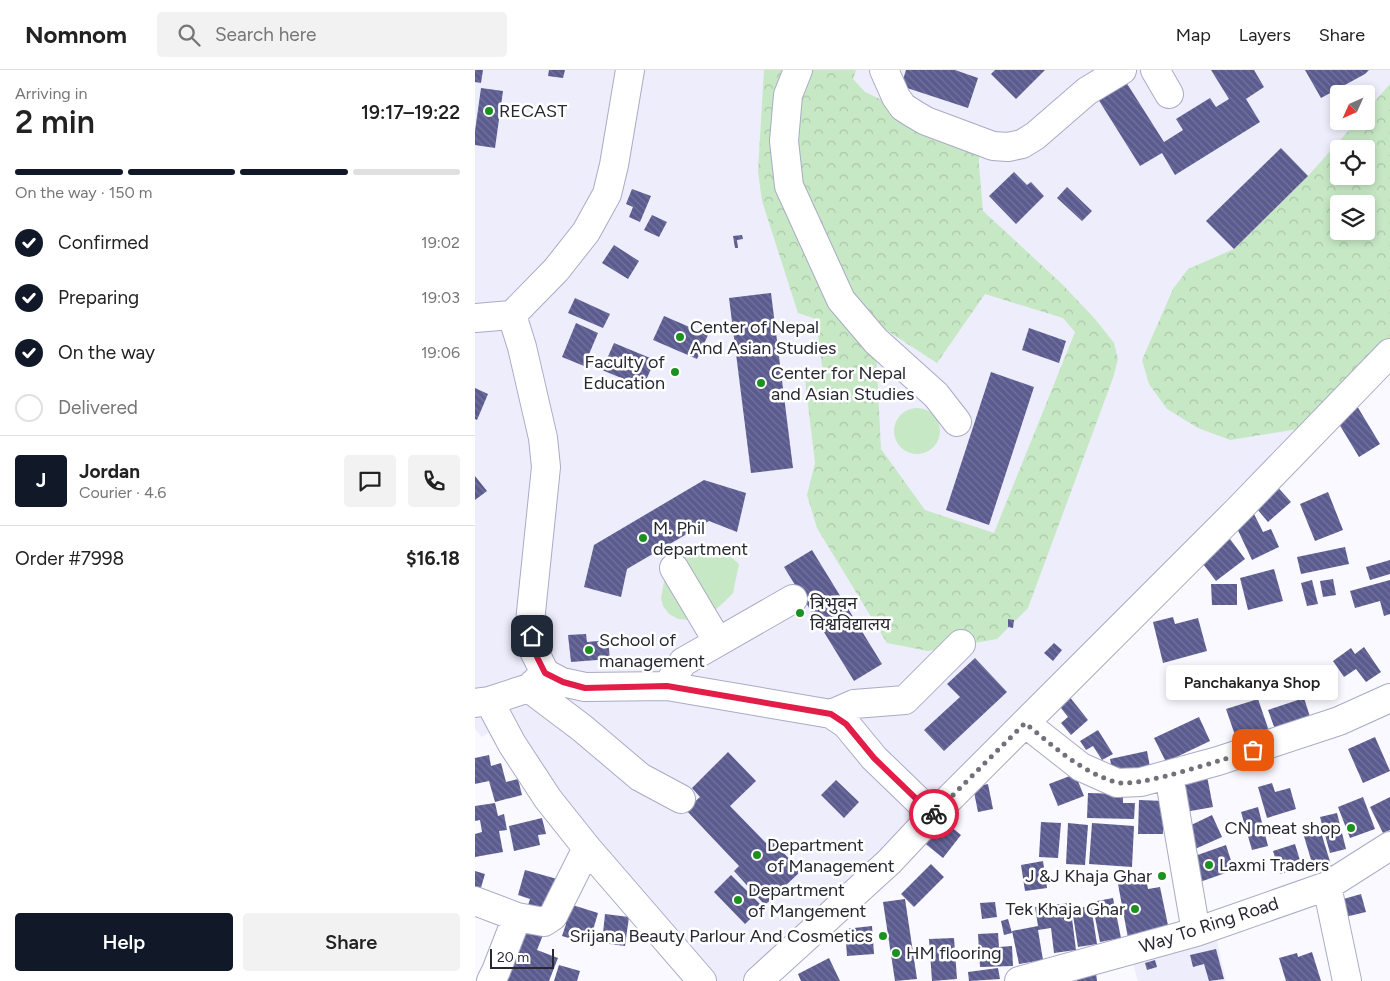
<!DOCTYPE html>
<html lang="en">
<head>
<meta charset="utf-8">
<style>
  body { margin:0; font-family:Figtree,"Noto Sans Devanagari",sans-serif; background:#f2f2f2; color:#222; height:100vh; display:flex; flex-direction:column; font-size:19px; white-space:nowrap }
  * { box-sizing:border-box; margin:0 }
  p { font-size:16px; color:#767676 }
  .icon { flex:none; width:28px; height:28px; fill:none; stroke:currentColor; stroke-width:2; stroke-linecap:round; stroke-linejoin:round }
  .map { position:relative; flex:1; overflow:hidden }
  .panel { display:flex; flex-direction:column; background:#fff; width:475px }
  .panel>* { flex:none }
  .needle { width:32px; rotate:225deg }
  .fabs { position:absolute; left:855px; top:15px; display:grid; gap:10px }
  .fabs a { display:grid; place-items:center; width:45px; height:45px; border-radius:5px; background:#fff; box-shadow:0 2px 8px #0003; font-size:25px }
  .scale { position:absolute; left:15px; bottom:12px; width:64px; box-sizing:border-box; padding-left:5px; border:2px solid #272832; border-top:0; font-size:14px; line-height:18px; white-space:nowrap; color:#272832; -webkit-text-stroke:4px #fff; paint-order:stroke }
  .pin { position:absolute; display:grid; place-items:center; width:42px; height:42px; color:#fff; margin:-21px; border-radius:10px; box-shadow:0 2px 8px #0006 }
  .courier { position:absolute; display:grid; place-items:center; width:50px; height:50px; margin:-25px; border:4px solid #e11d48; border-radius:50%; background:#fff; color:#222; box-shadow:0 1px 6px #0007 }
  .bubble { position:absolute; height:35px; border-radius:5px; background:#fff; box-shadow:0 2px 8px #0003; font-size:16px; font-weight:600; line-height:35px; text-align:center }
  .summary em { font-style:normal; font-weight:600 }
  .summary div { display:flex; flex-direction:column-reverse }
  .summary { display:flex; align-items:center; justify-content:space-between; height:85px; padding:0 15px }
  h1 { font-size:32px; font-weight:600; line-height:38px }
  .bar { display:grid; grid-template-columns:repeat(4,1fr); gap:8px 5px; align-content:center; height:60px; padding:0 15px }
  .bar i { height:6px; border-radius:4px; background:#e0e0e0 }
  .bar .selected { background:#111827 }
  .bar p { grid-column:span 4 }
  .line { display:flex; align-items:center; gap:12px; padding:0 15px; border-top:1px solid #e0e0e0 }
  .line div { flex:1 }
  .round { display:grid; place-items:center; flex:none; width:52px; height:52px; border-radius:5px; background:#f2f2f2 }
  ol { padding:0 15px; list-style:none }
  li { display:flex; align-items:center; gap:15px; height:55px }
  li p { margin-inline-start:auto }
  li .icon { padding:5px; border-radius:50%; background:#111827; color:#fff; stroke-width:4 }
  li:last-child { color:#767676 }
  li i { width:28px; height:28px; border:2px solid #e0e0e0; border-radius:50% }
  .primary-button { display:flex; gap:10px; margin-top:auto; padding:10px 15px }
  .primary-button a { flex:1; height:58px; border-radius:5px; background:#111827; color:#fff; font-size:20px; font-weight:600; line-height:58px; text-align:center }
  .primary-button a+a { background:#f2f2f2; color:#222 }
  header { display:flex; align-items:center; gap:30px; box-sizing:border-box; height:70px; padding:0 25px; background:#fff; border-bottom:1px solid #e0e0e0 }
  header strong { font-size:24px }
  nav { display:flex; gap:28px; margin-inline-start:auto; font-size:18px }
  .search { width:350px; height:45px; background:#f2f2f2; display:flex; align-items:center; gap:12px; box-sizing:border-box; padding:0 18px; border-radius:5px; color:#767676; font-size:19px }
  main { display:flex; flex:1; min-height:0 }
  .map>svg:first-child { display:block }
  .built { fill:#ededfc; fill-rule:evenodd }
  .forest { fill:url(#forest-crowns); fill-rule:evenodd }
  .garden { fill:#c7e8c5 }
  .building { fill:url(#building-back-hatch) }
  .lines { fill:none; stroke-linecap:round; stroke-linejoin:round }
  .minor-casing { stroke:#a9abc5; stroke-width:30 }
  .minor { stroke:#fff; stroke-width:28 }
  .done { stroke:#70717a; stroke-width:5; stroke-dasharray:0 9 }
  .route { stroke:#e11d48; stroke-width:6 }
  .poi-dot { fill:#1b921f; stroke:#fff; stroke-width:2 }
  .labels { text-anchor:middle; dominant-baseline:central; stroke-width:5; stroke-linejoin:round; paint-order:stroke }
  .poi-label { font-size:18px; fill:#272832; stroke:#fff; text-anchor:start }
  .street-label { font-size:18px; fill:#272832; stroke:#fff }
</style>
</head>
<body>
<header>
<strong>Nomnom</strong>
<div class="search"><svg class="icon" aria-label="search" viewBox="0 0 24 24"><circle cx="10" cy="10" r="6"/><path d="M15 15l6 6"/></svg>Search here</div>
<nav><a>Map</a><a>Layers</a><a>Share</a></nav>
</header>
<main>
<section class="panel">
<div class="summary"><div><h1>2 min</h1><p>Arriving in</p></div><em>19:17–19:22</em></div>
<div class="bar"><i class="selected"></i><i class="selected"></i><i class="selected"></i><i></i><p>On the way · 150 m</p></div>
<ol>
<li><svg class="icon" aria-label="check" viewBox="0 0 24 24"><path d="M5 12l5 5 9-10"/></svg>Confirmed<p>19:02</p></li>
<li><svg class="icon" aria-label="check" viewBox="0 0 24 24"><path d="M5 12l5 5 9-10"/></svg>Preparing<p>19:03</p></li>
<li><svg class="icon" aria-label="check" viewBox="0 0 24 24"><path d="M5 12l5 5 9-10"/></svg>On the way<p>19:06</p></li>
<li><i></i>Delivered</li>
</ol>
<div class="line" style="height:90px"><b class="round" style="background:#111827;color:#fff">J</b><div><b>Jordan</b><p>Courier · 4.6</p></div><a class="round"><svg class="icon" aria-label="chat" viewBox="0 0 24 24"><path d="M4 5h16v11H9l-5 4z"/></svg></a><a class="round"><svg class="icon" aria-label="phone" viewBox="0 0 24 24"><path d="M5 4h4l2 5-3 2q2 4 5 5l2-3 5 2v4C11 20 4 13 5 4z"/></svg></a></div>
<div class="line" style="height:65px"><div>Order #7998</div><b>$16.18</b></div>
<div class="primary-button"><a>Help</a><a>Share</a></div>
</section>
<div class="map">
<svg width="915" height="911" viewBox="0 0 915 911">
  <defs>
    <pattern id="forest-crowns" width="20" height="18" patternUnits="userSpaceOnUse" patternTransform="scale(1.25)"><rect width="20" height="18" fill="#c7e8c5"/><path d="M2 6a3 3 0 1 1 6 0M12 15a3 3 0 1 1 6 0" fill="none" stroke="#abc7aa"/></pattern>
    <pattern id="building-back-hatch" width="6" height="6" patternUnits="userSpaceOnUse" patternTransform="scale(1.25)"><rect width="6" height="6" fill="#5b5b8f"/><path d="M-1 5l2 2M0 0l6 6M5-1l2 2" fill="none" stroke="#74749c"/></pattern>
  </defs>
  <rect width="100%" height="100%" fill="#f9f9ff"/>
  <!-- built -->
  <path class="built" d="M0 0H915V267L836 357 276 911H212L22 657 7 667 0 659ZM864 24H891V51H864ZM864 79H891V106H864ZM864 134H891V161H864Z
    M742 871 751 911H663L657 890Z"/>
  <!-- forest -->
  <path class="forest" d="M289 0H317L306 96 401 281 406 379 450 440 519 463 600 262 588 248 510 224 462 293 394 249 381 234 317 91 327 0H381L378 9 390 22 504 75V95L508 141 587 214 620 249 639 273 643 289 638 308 553 538 522 569 453 581 412 573 342 458 332 425 340 393 330 309 348 304 341 249 323 243 287 131 283 101Z
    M915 14V267L836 357 755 370 723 358 692 339 674 314 667 290 698 219 713 199 759 179 833 106 882 51H891V41ZM864 79H891V106H864ZM864 134H891V161H864Z"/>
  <!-- garden -->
  <path class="garden" d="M419 361a23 23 0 1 1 46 0a23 23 0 1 1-46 0Z
    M224 476 245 478 264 494 258 523 248 533 233 546 214 550 203 549 194 544 188 536 186 528 189 512 194 500 209 487Z"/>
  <!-- building -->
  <path class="building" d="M0 0H8L6 13 0 12Z
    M74 0H90L88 8 73 6Z
    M431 0H480L503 8 493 38 426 16Z
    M520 0H570L541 29 516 4Z
    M736 0H779L789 17 771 29 785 52 700 105 687 83 665 96 623 29 651 12 689 72 708 60 701 49 735 28 741 37 754 29Z
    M830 0H894L890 4 846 28Z
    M6 18 28 21 20 78 0 75V61Z
    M806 78 833 106 759 179 731 151Z
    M539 102 552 115 556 112 569 126 541 154 514 126Z
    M592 117 617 141 607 151 582 128Z
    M157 119 176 126 165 152 154 147 158 137 151 134Z
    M177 145 192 152 184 167 169 160Z
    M267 165 268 169 262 170 263 178H260L258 166Z
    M139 175 164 191 153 209 127 193Z
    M296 223 318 398 276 403 254 228Z
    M100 228 135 244 128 258 93 243Z
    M189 246 233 265 222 289 178 270Z
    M101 253 123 263 109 296 87 287Z
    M554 258 591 271 584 293 547 280Z
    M139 273 180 290 168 317 127 300Z
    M516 302 559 317 514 455 471 440Z
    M0 318 13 324 2 350 0 349Z
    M882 336 905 374 884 387 861 349Z
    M0 406 12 421 0 430Z
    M229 410 271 423 262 462 234 451 152 499 146 527 109 517 119 475Z
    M799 413 816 432 793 452 777 433Z
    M853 422 868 460 840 471 825 434Z
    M779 444 788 462 796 459 804 477 777 490 760 454Z
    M755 469 770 489 741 511 725 490Z
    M870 477 874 494 826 504 822 487Z
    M337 480 407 594 379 611 309 497Z
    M915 490V504L895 510 891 497Z
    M799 499 808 531 773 540 765 508Z
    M858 509 861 525 848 527 845 511Z
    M837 510 843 534 832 536 826 513Z
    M915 510V544L909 546 905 531 880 538 875 521Z
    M736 514H762V535H737Z
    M698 547 700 554 723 548 732 581 688 593 678 552Z
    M533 549 539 550 538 558 533 557Z
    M111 564 112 572 133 570 135 589 96 592 93 565Z
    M579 573 587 580 578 591 569 583Z
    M889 577 906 602 891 612 881 599 869 607 858 591 876 578 880 584Z
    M500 588 532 622 469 681 449 660 485 627 472 614Z
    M590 621 613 650 596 665 586 653 593 647 582 633Z
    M829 628 837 653 802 665 793 640Z
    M783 629 794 661 762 671 751 639Z
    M724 647 735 671 691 692 679 668Z
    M623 660 638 684 627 690 618 676 611 680 605 671Z
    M900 667 915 701 888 713 873 679Z
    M672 681 676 702 639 709 635 689Z
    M253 682 281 711 255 736 291 773 295 769 326 801 290 835 259 801 264 796 211 740 225 727 217 718Z
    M14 685 16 696 26 693 31 712 43 709 47 725 20 732 14 711 0 714V688Z
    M731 701 738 737 710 742 703 706Z
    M600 704 609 726 583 736 574 714Z
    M361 710 384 732 369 748 346 725Z
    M797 713 800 722 815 718 821 739 792 748 783 717Z
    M513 714 518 739 503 742 498 717Z
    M613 723 648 724V733H660L659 749 612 748Z
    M888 727 900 759 875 768 863 737Z
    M915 727V760L908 763 895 737Z
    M664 730 689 731 688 764H663Z
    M20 733 23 746 29 744 32 760 24 761 28 782 0 787V764L7 762 5 750 0 751V736Z
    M783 737 793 776 777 780 766 742Z
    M862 743 871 779 855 783 845 747Z
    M737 745 747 767 720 779 710 758Z
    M67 748 71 764 63 765 65 775 39 781 34 756Z
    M465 748 486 765 468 788 447 771Z
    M566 752 586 753 583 788 564 787Z
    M593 753 613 755 610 795 591 794Z
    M617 753 659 756 657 797 614 794Z
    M845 759 857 798 840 803 828 763Z
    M820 774 827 797 805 804 798 781Z
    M751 775 759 800 722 813 714 788Z
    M568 791 572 818 550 821 546 795Z
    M456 794 469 807 439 837 426 824Z
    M50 800 82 809 73 841 53 835 55 829 43 825Z
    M0 801 10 804 5 821 0 819Z
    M256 805 288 837 270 854 239 822Z
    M671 809 673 819 685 817 694 860 653 868 643 814Z
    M886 824 891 842 870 847 865 830Z
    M638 828 646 868 625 872 617 832Z
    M430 829 442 909 420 911 408 832Z
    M88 832 123 843 114 874 87 866 91 854 82 852Z
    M520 832 522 847 507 849 505 833Z
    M595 833 601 880 579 883 576 858 563 860 568 890 544 894 537 861 563 856 560 837Z
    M616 836 622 874 603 877 597 839Z
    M130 844 154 847 150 876 127 873Z
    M533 849 537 863 529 865 526 851Z
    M41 855 68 865 62 880 83 888 74 911H20Z
    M397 856 399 884 372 886 370 859Z
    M523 863 524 877 537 876 538 896 505 897 503 864Z
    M479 868 482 909 457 911 454 869Z
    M741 879 749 909 734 911 729 894 718 897 715 885Z
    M837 882 846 911H811L804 888 822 883 823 887Z
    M354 888 365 911H326L323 904Z
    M680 890 682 897 672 900 670 893Z
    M84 895 105 901 102 911H79Z
    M523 898 525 909 494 911 493 902Z
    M621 903 622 911H602L601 907Z"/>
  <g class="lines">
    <defs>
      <path id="minor" d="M323 0 313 25 309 71 314 116 366 230 401 271 461 325 482 352
        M409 0 421 27 428 37 439 44 451 51 518 76 533 77 547 74 560 66 612 21 647 0
        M680 0 694 24
        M0 248 37 245
        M199 498 243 572
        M70 603 87 612 110 617 192 616 208 592 318 529
        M192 616 356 644 371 654 399 688 458 745
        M54 618 107 658 165 707 206 729
        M14 631 37 674 73 729 112 778 227 911
        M0 633 14 631 54 618 70 603 58 579 55 552 71 397 68 368 47 277 37 245 81 200 111 162 132 124 139 95 155 0
        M356 644 379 634 430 630 486 574
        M550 653 606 697 642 713 666 712 743 691 864 651 915 628
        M694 705 721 862
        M852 816 872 911
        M0 831 42 847
        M16 911 21 901 42 847 69 852 78 846 112 778
        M283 911 414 792 458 745 764 439 915 283
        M544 911 721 862 852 816 915 776"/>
    </defs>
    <!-- minor casing -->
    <use href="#minor" class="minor-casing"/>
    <!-- minor -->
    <use href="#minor" class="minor"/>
  </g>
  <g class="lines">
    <!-- done -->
    <path class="done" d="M459 744 550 653C578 676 605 701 640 712 662 719 752 688 778 680"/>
    <!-- route -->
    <path class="route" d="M57 566 58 579 70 603 88 612 110 618 192 616 356 644 371 654 399 688 458 745 459 744"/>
  </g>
  <!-- markers -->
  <g class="poi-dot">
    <circle cx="14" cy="41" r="5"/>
    <circle cx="205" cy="267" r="5"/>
    <circle cx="200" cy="302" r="5"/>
    <circle cx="286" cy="313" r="5"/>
    <circle cx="168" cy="468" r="5"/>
    <circle cx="325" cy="543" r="5"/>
    <circle cx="114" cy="580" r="5"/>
    <circle cx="876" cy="758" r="5"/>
    <circle cx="282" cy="785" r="5"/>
    <circle cx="734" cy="795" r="5"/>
    <circle cx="687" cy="806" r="5"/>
    <circle cx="263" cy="830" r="5"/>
    <circle cx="660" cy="839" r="5"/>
    <circle cx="408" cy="866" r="5"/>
    <circle cx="421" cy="883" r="5"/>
  </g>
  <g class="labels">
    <!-- poi labels -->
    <g class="poi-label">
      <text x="24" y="41">RECAST</text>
      <text x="215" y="257">Center of Nepal<tspan x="215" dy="21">And Asian Studies</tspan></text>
      <text x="190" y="292" text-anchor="end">Faculty of<tspan x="190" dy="21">Education</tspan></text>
      <text x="296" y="303">Center for Nepal<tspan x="296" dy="21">and Asian Studies</tspan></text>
      <text x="178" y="458">M. Phil<tspan x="178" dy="21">department</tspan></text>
      <text x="335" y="533">त्रिभुवन<tspan x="335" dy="21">विश्वविद्यालय</tspan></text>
      <text x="124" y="570">School of<tspan x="124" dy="21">management</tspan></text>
      <text x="866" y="758" text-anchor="end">CN meat shop</text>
      <text x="292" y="775">Department<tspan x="292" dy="21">of Management</tspan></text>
      <text x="744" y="795">Laxmi Traders</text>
      <text x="677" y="806" text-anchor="end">J &amp;J Khaja Ghar</text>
      <text x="273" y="820">Department<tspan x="273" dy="21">of Mangement</tspan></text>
      <text x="650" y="839" text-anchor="end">Tek Khaja Ghar</text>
      <text x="398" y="866" text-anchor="end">Srijana Beauty Parlour And Cosmetics</text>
      <text x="431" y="883">HM flooring</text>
    </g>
    <!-- street labels -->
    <g class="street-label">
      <text transform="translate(734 855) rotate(-18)">Way To Ring Road</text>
    </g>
  </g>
</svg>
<div class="fabs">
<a><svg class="needle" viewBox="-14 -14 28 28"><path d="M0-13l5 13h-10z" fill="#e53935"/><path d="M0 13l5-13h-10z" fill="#767676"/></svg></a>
<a><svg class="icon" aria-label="locate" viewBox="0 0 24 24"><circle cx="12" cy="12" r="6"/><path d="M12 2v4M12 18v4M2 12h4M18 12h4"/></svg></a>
<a><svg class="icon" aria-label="layers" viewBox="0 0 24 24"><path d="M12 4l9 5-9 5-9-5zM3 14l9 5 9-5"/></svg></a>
</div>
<div class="scale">20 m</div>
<div class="pin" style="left:778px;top:680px;background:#ea580c"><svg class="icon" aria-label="bag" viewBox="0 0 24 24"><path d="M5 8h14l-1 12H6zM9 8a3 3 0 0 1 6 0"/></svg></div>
<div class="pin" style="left:57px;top:566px;background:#1f2937"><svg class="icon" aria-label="home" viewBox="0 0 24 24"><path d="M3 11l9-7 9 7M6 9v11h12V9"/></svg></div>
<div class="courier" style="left:459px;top:744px"><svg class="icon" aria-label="bike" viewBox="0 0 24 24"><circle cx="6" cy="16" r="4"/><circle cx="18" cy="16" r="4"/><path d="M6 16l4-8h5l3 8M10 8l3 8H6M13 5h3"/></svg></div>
<div class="bubble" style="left:691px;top:595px;width:172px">Panchakanya Shop</div>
</div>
</main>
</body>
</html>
